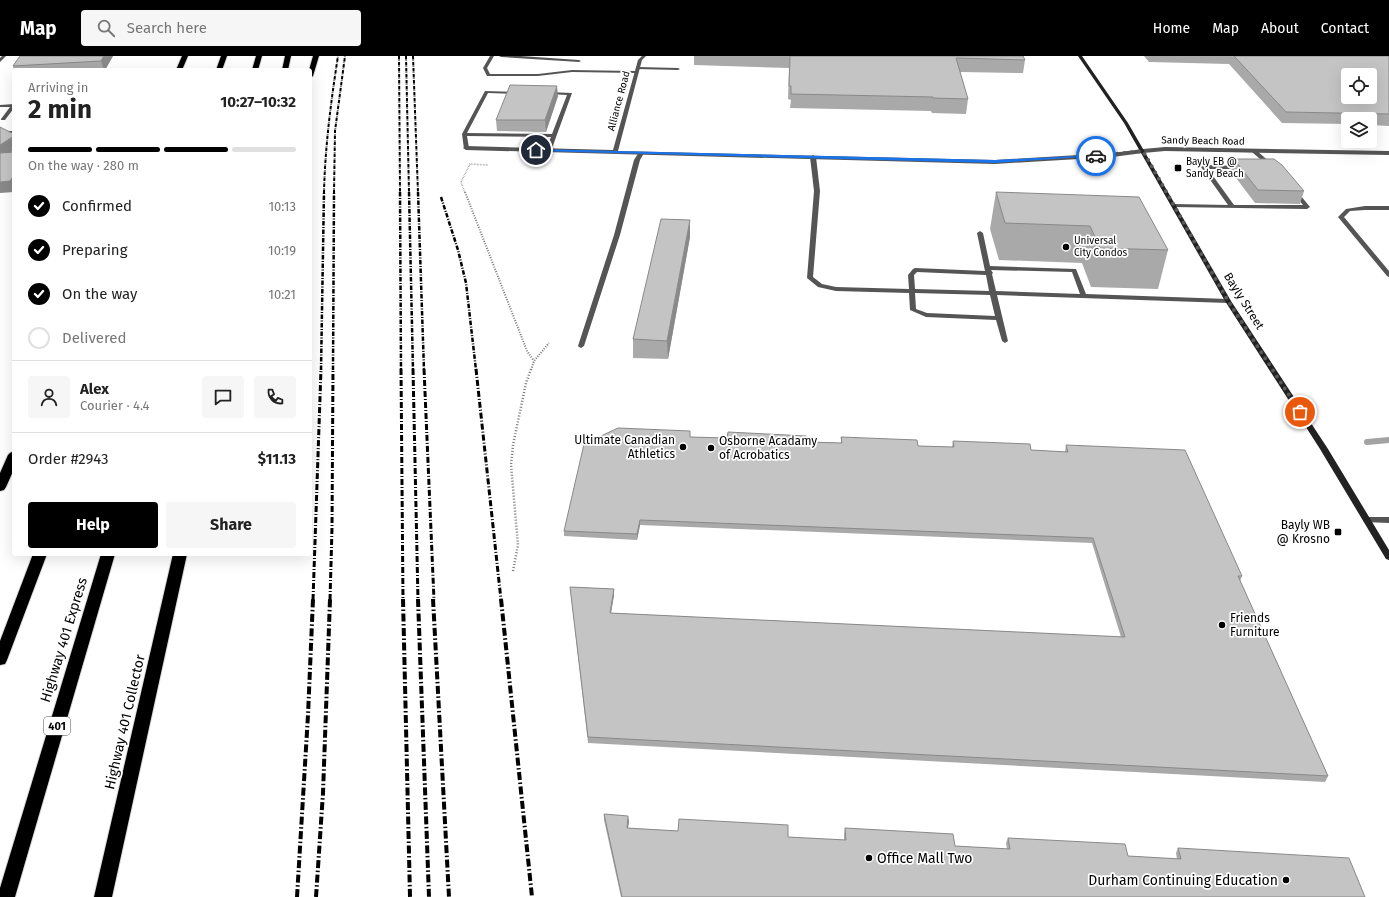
<!DOCTYPE html>
<html lang="en">
<head>
<meta charset="utf-8">
<style>
  body { margin:0; font-family:"Fira Sans",sans-serif; background:#f6f6f6; color:#222; height:100vh; display:flex; flex-direction:column; font-size:15px; white-space:nowrap }
  * { box-sizing:border-box; margin:0 }
  p { font-size:13px; color:#767676 }
  .icon { flex:none; width:22px; height:22px; fill:none; stroke:currentColor; stroke-width:2; stroke-linecap:round; stroke-linejoin:round }
  .map { position:relative; flex:1; overflow:hidden }
  .panel { position:absolute; left:12px; top:12px; width:300px; height:488px; display:flex; flex-direction:column; background:#fff; border-radius:4px; box-shadow:0 4px 16px #0002 }
  .panel>* { flex:none }
  .controls { position:absolute; left:1341px; top:12px; display:grid; gap:8px }
  .controls a { display:grid; place-items:center; width:36px; height:36px; border-radius:4px; background:#fff; box-shadow:0 4px 16px #0002; font-size:20px }
  .pin { position:absolute; display:grid; place-items:center; width:34px; height:34px; color:#fff; margin:-17px; border:2px solid #fff; border-radius:50%; box-shadow:0 1px 4px #0007 }
  .courier { position:absolute; display:grid; place-items:center; width:40px; height:40px; margin:-20px; border:3px solid #1a73e8; border-radius:50%; background:#fff; color:#222; box-shadow:0 1px 5px #0007 }
  .overview em { font-style:normal; font-weight:700 }
  .overview div { display:flex; flex-direction:column-reverse }
  .overview { display:flex; align-items:center; justify-content:space-between; height:68px; padding:0 16px }
  h1 { font-size:26px; font-weight:700; line-height:30px }
  .bar { display:grid; grid-template-columns:repeat(4,1fr); gap:6px 4px; align-content:center; height:48px; padding:0 16px }
  .bar i { height:5px; border-radius:3px; background:#e0e0e0 }
  .bar .selected { background:#000 }
  .bar p { grid-column:span 4 }
  .line { display:flex; align-items:center; gap:10px; padding:0 16px; border-top:1px solid #e0e0e0 }
  .line div { flex:1 }
  .round { display:grid; place-items:center; flex:none; width:42px; height:42px; border-radius:4px; background:#f6f6f6 }
  ol { padding:0 16px; list-style:none }
  li { display:flex; align-items:center; gap:12px; height:44px }
  li p { margin-inline-start:auto }
  li .icon { padding:4px; border-radius:50%; background:#000; color:#fff; stroke-width:4 }
  li:last-child { color:#767676 }
  li i { width:22px; height:22px; border:2px solid #e0e0e0; border-radius:50% }
  .primary-button { display:flex; gap:8px; margin-top:auto; padding:8px 16px }
  .primary-button a { flex:1; height:46px; border-radius:4px; background:#000; color:#fff; font-size:16px; font-weight:700; line-height:46px; text-align:center }
  .primary-button a+a { background:#f6f6f6; color:#222 }
  header { display:flex; align-items:center; gap:24px; box-sizing:border-box; height:56px; padding:0 20px; background:#000; color:#fff }
  header strong { font-size:19px }
  nav { display:flex; gap:22px; margin-inline-start:auto; font-size:14px }
  .search { width:280px; height:36px; background:#f6f6f6; display:flex; align-items:center; gap:10px; box-sizing:border-box; padding:0 14px; border-radius:4px; color:#767676; font-size:15px }
  .map>svg:first-child { display:block }
  .lines { fill:none; stroke-linecap:round; stroke-linejoin:round }
  .stream { stroke:#a3a3a3; stroke-width:6 }
  .motorway-casing { stroke:#dbdbdb; stroke-width:2 }
  .path-far2 { stroke:#777; stroke-width:1.5; stroke-dasharray:0.5 1; stroke-linecap:butt }
  .path-far1 { stroke:#777; stroke-width:2; stroke-dasharray:1 1.5; stroke-linecap:butt }
  .path { stroke:#777; stroke-width:2.5; stroke-dasharray:1 2; stroke-linecap:butt }
  .service { fill:#555; fill-rule:evenodd }
  .minor { fill:#555; fill-rule:evenodd }
  .tertiary { fill:#555; fill-rule:evenodd }
  .secondary { fill:#222; fill-rule:evenodd }
  .motorway { fill:#000; fill-rule:evenodd }
  .rail-far3 { stroke:#000; stroke-width:2; stroke-dasharray:3.5 1 0.5 1; stroke-linecap:butt }
  .rail-far2 { stroke:#000; stroke-width:2.5; stroke-dasharray:4.5 1.5 1 1.5; stroke-linecap:butt }
  .rail-far1 { stroke:#000; stroke-width:3; stroke-dasharray:6 2 1 2; stroke-linecap:butt }
  .rail { stroke:#000; stroke-width:4; stroke-dasharray:8 2.5 1.5 2.5; stroke-linecap:butt }
  .wall { fill:#a9a9a9 }
  .shaded-wall { fill:#898989 }
  .building { fill:#c4c4c4; stroke:#898989; fill-rule:evenodd }
  .route { fill:#1a73e8 }
  .done { stroke:#595959; stroke-width:4; stroke-dasharray:0 7.2 }
  .poi-dot { fill:#000; stroke:#fff; stroke-width:1.5 }
  .labels { text-anchor:middle; dominant-baseline:central; stroke-width:3.5; stroke-linejoin:round; paint-order:stroke }
  .far-street-label { font-size:10px; fill:#000; stroke:#fff }
  .far-poi-label { font-size:10px; fill:#000; stroke:#fff; text-anchor:start }
  .shield { fill:#fff; stroke:#4c4c4c; stroke-width:1 }
  .shield-label { font-size:11px; font-weight:bold; fill:#000 }
  .street-label { font-size:12px; fill:#000; stroke:#fff }
  .poi-label { font-size:12px; fill:#000; stroke:#fff; text-anchor:end }
  .near-street-label { font-size:14px; fill:#000; stroke:#fff }
  .near-poi-label { font-size:14px; fill:#000; stroke:#fff; text-anchor:start }
</style>
</head>
<body>
<header>
<strong>Map</strong>
<div class="search"><svg class="icon" aria-label="search" viewBox="0 0 24 24"><circle cx="10" cy="10" r="6"/><path d="M15 15l6 6"/></svg>Search here</div>
<nav><a>Home</a><a>Map</a><a>About</a><a>Contact</a></nav>
</header>
<div class="map">
<svg width="1389" height="841" viewBox="0 0 1389 841">
  <rect width="100%" height="100%" fill="#fff"/>
  <g class="lines">
    <!-- stream -->
    <path class="stream" d="M1367 386 1389 384"/>
    <defs>
      <path id="motorway" d="M182 0H188L182 14H176Z
        M221 0H227L222 14H216Z
        M256 0H262L258 14H252Z
        M285 0H291L288 14H282Z
        M313 0H319L313 20 310 22V14H309Z
        M14 395V413L6 431 4 434 0 435V417L8 399 10 397Z
        M33 498H47L7 604 5 608 0 609V585Z
        M101 498H115L15 841H0V832Z
        M173 498H187L112 841H94Z"/>
    </defs>
    <!-- motorway casing -->
    <use href="#motorway" class="motorway-casing"/>
    <!-- path-far2 -->
    <path class="path-far2" d="M465 137 461 126 470 108 488 109"/>
    <!-- path-far1 -->
    <path class="path-far1" d="M465 136 527 295 534 305
      M531 314 534 305 549 287"/>
    <!-- path -->
    <path class="path" d="M513 515 518 489 511 409 513 389 526 327 531 313"/>
    <!-- service -->
    <path class="service" d="M490 0H494L487 12 490 18H538L572 14 636 15 638 16 636 17 572 16 538 20H487L483 12Z
      M499 0H521L579 4 581 5 579 6 501 1Z
      M638 11 678 12 680 13 678 14 636 13V12Z
      M485 35 518 36 520 37 518 38 488 37 467 77 552 78 567 39 548 38 546 37 548 36 572 37 551 95 546 94 551 81 467 80 469 92 464 93 462 78Z
      M14 48V52L5 64H1V63L10 51H0V49Z
      M0 75H14V77H0Z
      M1252 94H1256L1272 108V110H1268L1252 96Z
      M639 96 644 97 640 104 620 179 584 290 581 292 579 291 578 290 614 179 634 104Z
      M813 99 816 101 820 135 813 221 822 228 836 231 909 233 908 219 913 213 915 212 985 215 977 177 980 175 983 177 990 210 1076 213 1086 238 1228 243 1231 245 1228 247 997 239 1008 285 1005 287 1002 285 996 264 926 261 910 254 909 237 836 235 818 231 807 222 814 135 810 101ZM991 214 1072 216 1080 238 996 235 992 218 993 217ZM917 216 986 219 989 235 915 233 914 219ZM915 237 990 239 995 260 927 257 916 253Z
      M1204 109 1244 110 1245 111 1242 113H1208L1234 149H1303L1291 135 1294 133 1296 134 1310 151 1307 153 1172 151V149L1174 148 1228 149 1201 111Z"/>
    <!-- minor -->
    <path class="minor" d="M642 0H646L642 4 618 95 995 104 1112 97 1143 93 1146 95 1143 97 1112 101 995 108 466 94 463 92 466 90 613 94 638 4Z
      M1365 150H1389V154H1365L1350 155 1344 161 1389 215V221L1387 220 1338 161 1346 153Z
      M1367 461H1389V467L1364 466 1363 464Z"/>
    <!-- tertiary -->
    <path class="tertiary" d="M2 0H6L0 6V2Z
      M1165 91 1389 95V99L1165 95 1143 97 1140 95 1143 93Z"/>
    <!-- secondary -->
    <path class="secondary" d="M1078 0H1082L1128 67 1231 245 1328 393 1389 494V504L1386 503 1320 393 1225 245 1124 67Z"/>
    <!-- motorway -->
    <use href="#motorway" class="motorway"/>
    <!-- rail-far3 -->
    <path class="rail-far3" d="M399 0 400 137
      M406 0 409 137
      M413 0 418 137
      M324 137C325 91 331 45 338 0
      M334 137 335 75 345 0"/>
    <!-- rail-far2 -->
    <path class="rail-far2" d="M400 136 401 314
      M409 136 413 314
      M418 136 424 314
      M441 141 458 194 466 227 476 314
      M321 314 324 136
      M333 314 334 136"/>
    <!-- rail-far1 -->
    <path class="rail-far1" d="M401 313 403 544
      M413 313 418 544
      M424 313 434 544
      M476 313 501 544
      M313 544 321 313
      M330 544 332 472 333 313"/>
    <!-- rail -->
    <path class="rail" d="M403 543 410 841
      M418 543 429 841
      M433 543 449 841
      M501 543 532 841
      M297 841 308 659 313 543
      M316 841 323 737 330 543"/>
  </g>
  <!-- wall -->
  <path class="wall" d="M20 0H113L105 14H14L13 10Z
    M694 0H1023L1025 4 1023 17 960 16 968 43 966 58 932 57 931 55 790 52 791 44 788 43 789 12 694 9Z
    M1144 0H1389V70L1370 69V63H1348V68L1282 67 1229 8 1149 6Z
    M558 40 546 76 497 75 496 64Z
    M1234 103 1304 135 1300 148 1255 147 1230 114Z
    M996 136 1168 194 1158 233 1091 231 1082 207 999 204 990 173Z
    M690 164V181L668 303 633 302V283Z
    M690 381 841 387V381L918 390 952 391 953 385 1031 394 1065 396 1066 389 1242 520 1240 525 1328 720 1325 726 588 687 570 531 614 533V539L611 557 1121 581 1092 487 640 469 637 484 564 480V475Z
    M604 758 629 765 628 772 788 781 844 784V778L845 772 955 790 1007 793 1006 787 1008 782 1128 800 1177 803 1176 797 1178 792 1365 841H621L604 764Z"/>
  <!-- shaded-wall -->
  <path class="shaded-wall" d="M104 0H113L105 14H104L101 5Z
    M557 30 558 40 546 76 545 64Z
    M14 80V94L0 103V89Z
    M14 119V136L0 137V126Z
    M690 164V181L668 303 667 285Z
    M640 464V469L637 484V478Z
    M614 533V539L610 562V557Z
    M628 760 629 765 627 778V772Z"/>
  <!-- building -->
  <path class="building" d="M20 0H104L101 5 13 10Z
    M790 0H1023L1025 4 956 2 968 43 933 42V41L791 38V30H789Z
    M1234 0H1389V58L1286 56ZM1348 19H1370V41H1348Z
    M510 29 557 30 545 64H496Z
    M0 71 14 78V80L0 89Z
    M14 96V119L10 125 0 126V97Z
    M1234 103H1274L1282 109 1304 135 1258 134Z
    M996 136 1139 141 1168 194 1100 192 1090 170 1005 167Z
    M661 163 690 164 667 285 633 283Z
    M618 372 690 375V381L727 382 728 376 806 380V386L842 387 841 381 917 384 918 390 954 391 953 385 1030 388 1031 394 1068 396 1066 389 1185 394 1242 520H1238L1328 720 588 681 570 531 614 533 610 557 1125 581 1093 482 640 464 637 478 564 475 584 388Z
    M604 758 628 760 627 772 678 775 679 763 788 769V781L846 784 845 772 953 778 955 790 1010 793 1008 782 1125 788 1128 800 1181 803 1178 792 1349 802 1365 841H622Z"/>
  <!-- route -->
  <path class="route" d="M534 93 995 104 1096 99 1098 100 995 107 536 95Z"/>
  <g class="lines">
    <!-- done -->
    <path class="done" d="M1096 100 1143 95 1228 245 1300 356"/>
  </g>
  <!-- markers -->
  <g class="poi-dot">
    <rect x="1174" y="108" width="8" height="8" rx="2"/>
    <circle cx="1066" cy="191" r="4"/>
    <circle cx="683" cy="391" r="4"/>
    <circle cx="711" cy="392" r="4"/>
    <rect x="1334" y="472" width="8" height="8" rx="2"/>
    <circle cx="1222" cy="569" r="4"/>
    <circle cx="869" cy="802" r="4"/>
    <circle cx="1286" cy="824" r="4"/>
  </g>
  <g class="labels">
    <!-- far-street labels -->
    <g class="far-street-label">
      <text transform="translate(619 45) rotate(-75)">Alliance Road</text>
      <text transform="translate(1203 85) rotate(1)">Sandy Beach Road</text>
    </g>
    <!-- far-poi labels -->
    <g class="far-poi-label">
      <text x="1186" y="106">Bayly EB @<tspan x="1186" dy="12">Sandy Beach</tspan></text>
      <text x="1074" y="185">Universal<tspan x="1074" dy="12">City Condos</tspan></text>
    </g>
    <!-- shield labels -->
    <rect class="shield" x="44" y="661" width="26" height="18" rx="3"/>
    <g class="shield-label">
      <text x="57" y="670">401</text>
    </g>
    <!-- street labels -->
    <g class="street-label">
      <text transform="translate(1244 245) rotate(58)">Bayly Street</text>
    </g>
    <!-- poi labels -->
    <g class="poi-label">
      <text x="675" y="384">Ultimate Canadian<tspan x="675" dy="14">Athletics</tspan></text>
      <text x="719" y="385" text-anchor="start">Osborne Acadamy<tspan x="719" dy="14">of Acrobatics</tspan></text>
      <text x="1330" y="469">Bayly WB<tspan x="1330" dy="14">@ Krosno</tspan></text>
      <text x="1230" y="562" text-anchor="start">Friends<tspan x="1230" dy="14">Furniture</tspan></text>
    </g>
    <!-- near-street labels -->
    <g class="near-street-label">
      <text transform="translate(64 584) rotate(-73)">Highway 401 Express</text>
      <text transform="translate(125 666) rotate(-77)">Highway 401 Collector</text>
    </g>
    <!-- near-poi labels -->
    <g class="near-poi-label">
      <text x="877" y="802">Office Mall Two</text>
      <text x="1278" y="824" text-anchor="end">Durham Continuing Education</text>
    </g>
  </g>
</svg>
<div class="controls">
<a><svg class="icon" aria-label="locate" viewBox="0 0 24 24"><circle cx="12" cy="12" r="6"/><path d="M12 2v4M12 18v4M2 12h4M18 12h4"/></svg></a>
<a><svg class="icon" aria-label="layers" viewBox="0 0 24 24"><path d="M12 4l9 5-9 5-9-5zM3 14l9 5 9-5"/></svg></a>
</div>
<div class="pin" style="left:1300px;top:356px;background:#ea580c"><svg class="icon" aria-label="bag" viewBox="0 0 24 24"><path d="M5 8h14l-1 12H6zM9 8a3 3 0 0 1 6 0"/></svg></div>
<div class="pin" style="left:536px;top:94px;background:#1f2937"><svg class="icon" aria-label="home" viewBox="0 0 24 24"><path d="M3 11l9-7 9 7M6 9v11h12V9"/></svg></div>
<div class="courier" style="left:1096px;top:100px"><svg class="icon" aria-label="car" viewBox="0 0 24 24"><path d="M5 17H2v-5l4-1 3-4h7l3 4 3 1v5h-3M9 17h6M6 11h13"/><circle cx="7" cy="17" r="2"/><circle cx="17" cy="17" r="2"/></svg></div>
<section class="panel">
<div class="overview"><div><h1>2 min</h1><p>Arriving in</p></div><em>10:27–10:32</em></div>
<div class="bar"><i class="selected"></i><i class="selected"></i><i class="selected"></i><i></i><p>On the way · 280 m</p></div>
<ol>
<li><svg class="icon" aria-label="check" viewBox="0 0 24 24"><path d="M5 12l5 5 9-10"/></svg>Confirmed<p>10:13</p></li>
<li><svg class="icon" aria-label="check" viewBox="0 0 24 24"><path d="M5 12l5 5 9-10"/></svg>Preparing<p>10:19</p></li>
<li><svg class="icon" aria-label="check" viewBox="0 0 24 24"><path d="M5 12l5 5 9-10"/></svg>On the way<p>10:21</p></li>
<li><i></i>Delivered</li>
</ol>
<div class="line" style="height:72px"><a class="round"><svg class="icon" aria-label="person" viewBox="0 0 24 24"><circle cx="12" cy="8" r="4"/><path d="M4 21q1-7 8-7t8 7"/></svg></a><div><b>Alex</b><p>Courier · 4.4</p></div><a class="round"><svg class="icon" aria-label="chat" viewBox="0 0 24 24"><path d="M4 5h16v11H9l-5 4z"/></svg></a><a class="round"><svg class="icon" aria-label="phone" viewBox="0 0 24 24"><path d="M5 4h4l2 5-3 2q2 4 5 5l2-3 5 2v4C11 20 4 13 5 4z"/></svg></a></div>
<div class="line" style="height:52px"><div>Order #2943</div><b>$11.13</b></div>
<div class="primary-button"><a>Help</a><a>Share</a></div>
</section>
</div>
</body>
</html>
